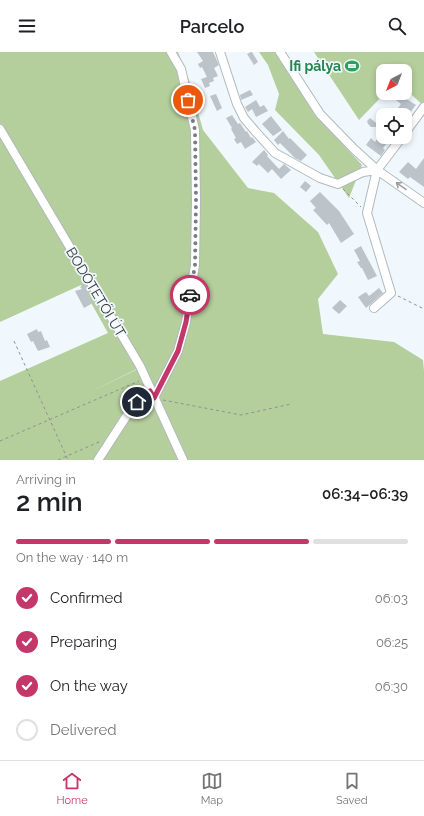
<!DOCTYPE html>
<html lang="en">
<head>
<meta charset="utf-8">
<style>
  body { margin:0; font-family:Raleway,sans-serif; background:#f2f2f2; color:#202124; height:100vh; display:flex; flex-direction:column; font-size:15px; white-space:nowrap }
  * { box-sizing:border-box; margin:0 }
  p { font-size:13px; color:#757577 }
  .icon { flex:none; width:22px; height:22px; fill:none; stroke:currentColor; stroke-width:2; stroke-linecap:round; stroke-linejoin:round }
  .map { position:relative; height:408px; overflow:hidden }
  .sheet { display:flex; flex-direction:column; background:#fff; flex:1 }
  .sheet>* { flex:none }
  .needle { width:26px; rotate:222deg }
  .buttons { position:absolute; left:376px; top:12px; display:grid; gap:8px }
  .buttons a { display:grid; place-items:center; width:36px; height:36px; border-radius:8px; background:#fff; box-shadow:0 2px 6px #0003; font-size:20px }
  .pin { position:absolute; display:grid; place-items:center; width:34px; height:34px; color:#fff; margin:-17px; border:2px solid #fff; border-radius:50%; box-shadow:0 1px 4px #0007 }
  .courier { position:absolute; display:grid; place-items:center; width:40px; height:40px; margin:-20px; border:3px solid #c33769; border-radius:50%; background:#fff; color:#222; box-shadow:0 1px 5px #0007 }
  .head em { font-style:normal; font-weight:600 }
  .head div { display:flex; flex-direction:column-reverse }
  .head { display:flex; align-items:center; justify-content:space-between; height:68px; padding:0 16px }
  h1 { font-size:26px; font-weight:600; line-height:30px }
  .bar { display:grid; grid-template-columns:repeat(4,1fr); gap:6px 4px; align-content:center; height:48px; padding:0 16px }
  .bar i { height:5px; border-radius:3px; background:#e0e0e0 }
  .bar .active { background:#c33769 }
  .bar p { grid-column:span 4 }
  ol { padding:0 16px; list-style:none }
  li { display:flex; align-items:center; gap:12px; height:44px }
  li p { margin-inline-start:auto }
  li .icon { padding:4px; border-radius:50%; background:#c33769; color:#fff; stroke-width:4 }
  li:last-child { color:#757577 }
  li i { width:22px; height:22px; border:2px solid #e0e0e0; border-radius:50% }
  header { display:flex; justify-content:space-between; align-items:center; height:52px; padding:0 16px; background:#fff; font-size:18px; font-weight:600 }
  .tabs { display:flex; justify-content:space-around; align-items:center; height:56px; border-top:1px solid #e0e0e0; background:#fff; font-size:11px; color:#757577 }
  .tabs a { display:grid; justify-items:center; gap:2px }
  .tabs .active { color:#c33769 }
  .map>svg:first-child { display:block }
  .green { fill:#b4ce9c }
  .building { fill:#bdc4c9 }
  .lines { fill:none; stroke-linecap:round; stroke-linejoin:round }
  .minor-casing { stroke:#b2b9be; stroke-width:10 }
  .path { stroke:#8e9296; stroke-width:1; stroke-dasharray:3 3; stroke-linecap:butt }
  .minor { stroke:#fff; stroke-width:8 }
  .oneway { stroke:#9c9c9e }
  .done { stroke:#797c80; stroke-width:4; stroke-dasharray:0 7.2 }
  .route { stroke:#c33769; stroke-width:5 }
  .labels { text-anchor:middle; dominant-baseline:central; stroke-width:3.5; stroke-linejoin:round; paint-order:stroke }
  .leisure-label { font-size:14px; font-weight:bold; fill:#27864d; stroke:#f1f8fd; text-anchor:end }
  .street-label { font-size:14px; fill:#383a3d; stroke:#f1f8fd }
</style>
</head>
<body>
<header><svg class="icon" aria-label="menu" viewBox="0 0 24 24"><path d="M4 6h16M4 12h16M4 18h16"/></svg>Parcelo<svg class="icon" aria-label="search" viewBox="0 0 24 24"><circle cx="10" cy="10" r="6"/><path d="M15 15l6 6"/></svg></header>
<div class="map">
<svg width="424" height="408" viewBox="0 0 424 408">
  <rect width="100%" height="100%" fill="#f1f8fd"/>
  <!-- green -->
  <path class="green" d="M0 0H178L189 28 203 78 248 136 274 141 318 180 338 222 318 247 323 282 394 290 423 308 424 319V408H181L139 316 88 341 138 317 180 408H0V329L108 281 81 233 0 270Z
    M259 0H275L323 71 362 113 349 146 319 103 275 58 279 42 268 13Z
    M314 0H424V54L405 37V19H383V41H385L359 68Z"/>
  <!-- building -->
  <path class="building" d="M197 0H213L219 13 214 16 218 24 213 26 214 29 209 31 210 34 205 36 201 27 207 25 202 15 200 16 198 12 203 9Z
    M251 0H252L258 10 254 13 247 2Z
    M250 38 253 43 241 48 240 43Z
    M387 41H397L416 53 408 63H393L401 52Z
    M216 42 222 56 217 59 210 44Z
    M256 48 260 55 264 53 268 59 256 65 252 57 248 60 245 55Z
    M232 63 238 72 240 71 246 80 247 79 251 86 252 85 256 90 245 97 241 90 237 92 234 87 236 86 231 77 232 76 226 66Z
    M271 64 282 78 273 84 262 72Z
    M370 66 381 75H371L368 72 367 69Z
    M283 79 289 87 290 86 307 103 301 109 295 106 280 91 278 93 274 88Z
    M383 79V85H392L383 96 385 98 381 104 366 93 371 86 375 90Z
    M264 98 268 103 267 104 279 117 284 112 291 118 281 127 272 117 268 121 259 112 257 114 252 110Z
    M424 106V135L410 125 408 127 399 120 408 110 416 117Z
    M305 129 311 134 306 140 300 135Z
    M320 140 339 159 354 182 341 191 329 171 327 173 313 158 316 156 310 149Z
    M361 194 377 224 368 228 362 216H361L357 210 360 209 354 198Z
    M85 232 89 239 87 240 93 251 84 256 75 239 82 237 80 235Z
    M379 236 383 241 366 256 358 245 366 240 369 244Z
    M340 248 347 254 339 262 332 256Z
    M37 277 38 280 41 279 45 289 47 288 50 295 38 299 33 289 31 290 27 282Z"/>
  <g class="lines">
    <defs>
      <path id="minor" d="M220 0 237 52 244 66 255 79 275 101 320 126 338 132 363 120 377 118
        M280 0 320 62 354 97 377 118 424 151
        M0 77 140 314 183 408
        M405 81 424 55
        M374 256 391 241 367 161 377 118 402 85
        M154 346 178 299 186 270 195 213 196 149 195 78 181 17 171 0
        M98 408 131 357 142 344 150 339"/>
    </defs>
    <!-- minor casing -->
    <use href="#minor" class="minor-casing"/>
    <!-- path -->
    <path class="path" d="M343 137 361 155
      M398 244 424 257
      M14 289 68 408
      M163 348 241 363 291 352
      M0 389 139 329
      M58 408 101 389"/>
    <!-- minor -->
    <use href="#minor" class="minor"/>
  </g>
  <!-- one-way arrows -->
  <defs><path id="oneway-shaft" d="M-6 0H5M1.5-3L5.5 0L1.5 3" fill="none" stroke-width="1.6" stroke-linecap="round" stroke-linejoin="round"/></defs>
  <use class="oneway" href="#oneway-shaft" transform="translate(401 134) rotate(-145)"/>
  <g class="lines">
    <!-- done -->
    <path class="done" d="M188 48 195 78 196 149 195 213 190 243"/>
    <!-- route -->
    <path class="route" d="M137 350 142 344 150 339 154 346 178 299 186 270 190 243"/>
  </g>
  <!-- icons -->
  <defs>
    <symbol id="stadium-bare" viewBox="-9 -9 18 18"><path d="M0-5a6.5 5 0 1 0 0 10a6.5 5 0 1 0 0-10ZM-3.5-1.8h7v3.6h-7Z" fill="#2e9e5b" stroke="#f1f8fd" stroke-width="2.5" paint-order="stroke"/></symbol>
  </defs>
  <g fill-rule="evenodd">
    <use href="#stadium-bare" x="342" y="4" width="20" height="20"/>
  </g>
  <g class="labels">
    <!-- leisure labels -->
    <g class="leisure-label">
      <text x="341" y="14">Ifi pálya</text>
    </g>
    <!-- street labels -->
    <g class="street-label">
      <text transform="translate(96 240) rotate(59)">BODÓTETŐI ÚT</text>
    </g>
  </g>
</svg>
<div class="buttons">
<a><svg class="needle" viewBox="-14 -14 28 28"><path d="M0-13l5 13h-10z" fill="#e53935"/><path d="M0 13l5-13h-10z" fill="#757577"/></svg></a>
<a><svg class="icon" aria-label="locate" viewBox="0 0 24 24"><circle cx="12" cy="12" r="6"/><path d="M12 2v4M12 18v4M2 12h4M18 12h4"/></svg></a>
</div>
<div class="pin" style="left:188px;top:48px;background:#ea580c"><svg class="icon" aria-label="bag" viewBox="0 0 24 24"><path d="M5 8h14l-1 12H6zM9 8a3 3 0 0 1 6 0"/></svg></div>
<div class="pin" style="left:137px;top:350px;background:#1f2937"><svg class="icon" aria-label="home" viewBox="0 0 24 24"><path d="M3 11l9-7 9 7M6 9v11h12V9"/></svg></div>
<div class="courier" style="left:190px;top:243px"><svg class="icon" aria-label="car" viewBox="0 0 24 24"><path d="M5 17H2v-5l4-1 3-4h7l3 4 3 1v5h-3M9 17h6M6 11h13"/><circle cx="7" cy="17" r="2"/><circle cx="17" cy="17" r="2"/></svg></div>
</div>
<section class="sheet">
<div class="head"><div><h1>2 min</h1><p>Arriving in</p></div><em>06:34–06:39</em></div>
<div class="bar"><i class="active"></i><i class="active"></i><i class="active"></i><i></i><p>On the way · 140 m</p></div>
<ol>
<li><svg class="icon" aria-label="check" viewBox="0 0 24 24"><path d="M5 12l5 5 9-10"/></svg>Confirmed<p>06:03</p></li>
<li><svg class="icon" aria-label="check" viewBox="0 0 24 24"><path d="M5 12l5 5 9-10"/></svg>Preparing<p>06:25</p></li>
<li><svg class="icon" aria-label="check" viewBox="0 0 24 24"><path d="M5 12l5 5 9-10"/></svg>On the way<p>06:30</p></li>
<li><i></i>Delivered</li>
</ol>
</section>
<nav class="tabs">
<a class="active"><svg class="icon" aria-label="home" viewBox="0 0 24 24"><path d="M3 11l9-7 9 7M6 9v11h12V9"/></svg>Home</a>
<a><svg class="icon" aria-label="map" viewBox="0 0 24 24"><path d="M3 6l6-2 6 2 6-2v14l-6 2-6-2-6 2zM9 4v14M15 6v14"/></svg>Map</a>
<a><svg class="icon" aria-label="saved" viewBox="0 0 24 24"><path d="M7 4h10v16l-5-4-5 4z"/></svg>Saved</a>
</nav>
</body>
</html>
